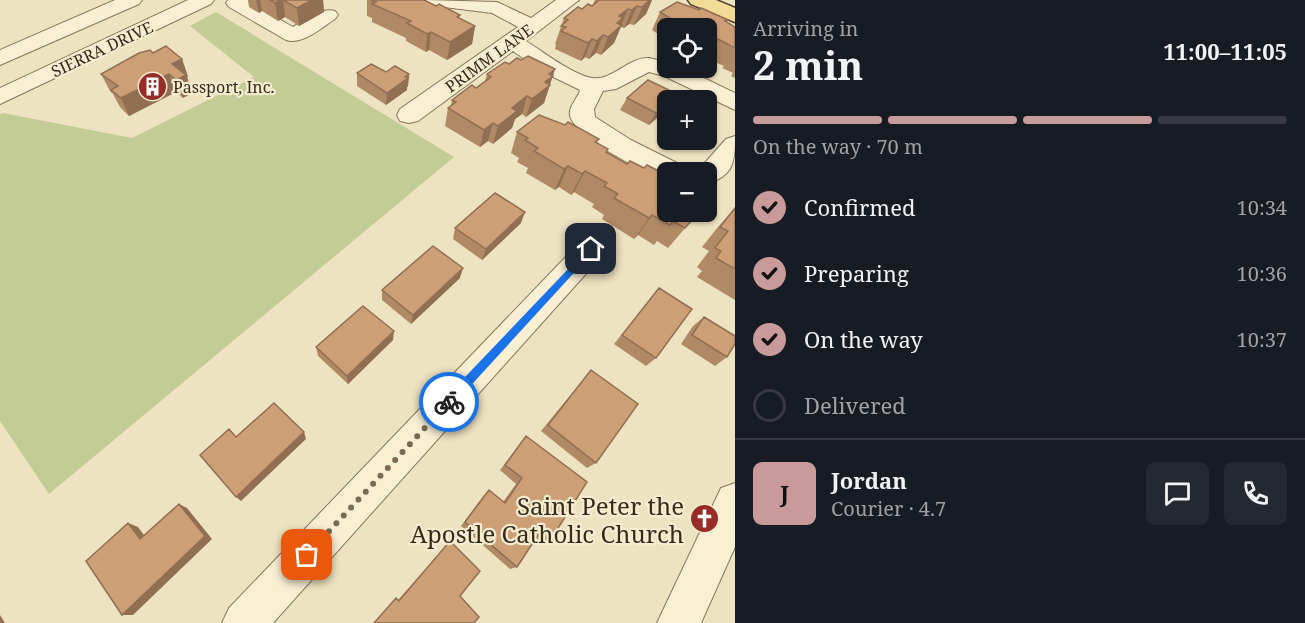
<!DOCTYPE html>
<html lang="en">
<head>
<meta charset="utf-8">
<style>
  body { margin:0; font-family:"Noto Serif",serif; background:#242831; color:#f1f3f6; height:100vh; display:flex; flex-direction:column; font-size:22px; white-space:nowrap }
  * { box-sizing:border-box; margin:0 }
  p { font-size:20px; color:#9ea1a6 }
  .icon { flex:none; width:33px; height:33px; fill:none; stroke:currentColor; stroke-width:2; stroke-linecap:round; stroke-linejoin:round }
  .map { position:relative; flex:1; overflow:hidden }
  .panel { display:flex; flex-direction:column; background:#171b24; width:570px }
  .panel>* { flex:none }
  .controls { position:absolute; left:657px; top:18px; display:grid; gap:12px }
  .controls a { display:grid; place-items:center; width:60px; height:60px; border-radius:9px; background:#171b24; box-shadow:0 2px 4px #0004; font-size:30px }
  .pin { position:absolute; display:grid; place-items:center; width:51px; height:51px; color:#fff; margin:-26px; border-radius:12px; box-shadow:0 3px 9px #0006 }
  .courier { position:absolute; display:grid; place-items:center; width:60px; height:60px; margin:-30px; border:4px solid #1a73e8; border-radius:50%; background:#fff; color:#222; box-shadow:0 2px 8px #0007 }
  .head em { font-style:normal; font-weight:700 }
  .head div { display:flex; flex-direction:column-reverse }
  .head { display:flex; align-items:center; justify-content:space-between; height:102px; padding:0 18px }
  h1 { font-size:39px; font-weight:700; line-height:45px }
  .bar { display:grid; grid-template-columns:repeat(4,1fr); gap:9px 6px; align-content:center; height:72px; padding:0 18px }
  .bar i { height:8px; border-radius:4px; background:#363941 }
  .bar .current { background:#c89a99 }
  .bar p { grid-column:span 4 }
  .line { display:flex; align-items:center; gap:15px; padding:0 18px; border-top:2px solid #363941 }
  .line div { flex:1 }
  .round { display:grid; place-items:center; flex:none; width:63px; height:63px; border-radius:9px; background:#242831 }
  ol { padding:0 18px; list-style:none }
  li { display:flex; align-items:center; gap:18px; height:66px }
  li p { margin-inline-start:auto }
  li .icon { padding:6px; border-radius:50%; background:#c89a99; color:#111; stroke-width:4 }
  li:last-child { color:#9ea1a6 }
  li i { width:33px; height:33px; border:3px solid #363941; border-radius:50% }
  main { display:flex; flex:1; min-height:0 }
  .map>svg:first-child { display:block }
  .green { fill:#c3cc95 }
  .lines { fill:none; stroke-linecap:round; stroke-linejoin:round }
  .minor-casing { stroke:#887458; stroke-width:2 }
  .major-casing { stroke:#55422d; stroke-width:3 }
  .minor { fill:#f9f0d4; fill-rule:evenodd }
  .major { fill:#f2db97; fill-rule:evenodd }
  .wall { fill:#b08965 }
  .shaded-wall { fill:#906f53 }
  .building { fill:#cd9f76; stroke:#906f53; stroke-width:1.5 }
  .route { fill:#1a73e8 }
  .done { stroke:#776b56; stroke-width:6; stroke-dasharray:0 10.8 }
  .labels { text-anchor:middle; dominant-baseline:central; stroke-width:4.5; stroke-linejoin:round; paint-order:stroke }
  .far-street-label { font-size:16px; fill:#372b1d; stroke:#f6edd0 }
  .far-poi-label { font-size:16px; fill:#372b1d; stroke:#f6edd0; text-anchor:start }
  .near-poi-label { font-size:24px; fill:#372b1d; stroke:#f6edd0; text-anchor:end }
</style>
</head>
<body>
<main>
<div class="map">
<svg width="735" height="623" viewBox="0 0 735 623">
  <rect width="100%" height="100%" fill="#eee3c1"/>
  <!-- green -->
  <path class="green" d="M216 12 454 157 49 494 0 421V114L3 113 132 138 254 77 190 26Z"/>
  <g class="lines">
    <defs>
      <path id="minor" d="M115 0H142L139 4 0 65V50Z
        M188 0H214L211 4 0 104V88Z
        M228 0H251L249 2 293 27C306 20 320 7 335 11L338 15 335 19C321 28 303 45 286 40L229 7 226 3Z
        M426 0 497 2 531 18 556 0H579L526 41C542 51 573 75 592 78 613 81 628 57 649 58 655 59 662 62 668 63V68H683L735 93V110L664 76 649 72 616 89 603 91 594 109 595 117 631 140 681 165 685 172H668V180C646 174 576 138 570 116 568 107 578 98 580 90L543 72 513 51 418 121 409 123 400 121 397 115 400 109 518 27 492 13 436 6 429 4Z
        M735 136C735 162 734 176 706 184V172H694L702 166 726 139Z
        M591 237 601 241 606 249 601 257 273 623H222L229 608 581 241Z
        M735 483V547L701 623H657L721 488Z"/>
      <path id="major" d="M688 0H716L735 8V22L691 4Z"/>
    </defs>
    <!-- minor casing -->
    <use href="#minor" class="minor-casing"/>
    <!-- major casing -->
    <use href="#major" class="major-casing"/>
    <!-- minor -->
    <use href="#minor" class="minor"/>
    <!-- major -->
    <use href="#major" class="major"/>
  </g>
  <!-- wall -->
  <path class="wall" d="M248 0H323L324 12 299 26 285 17 278 21 262 11 259 13 249 7Z
    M367 0H424L436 6 460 15 459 18 475 26 472 44 447 60 429 50 426 52 406 41V38L372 22V18L367 16Z
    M595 0H652L646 14 634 25 629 24 624 28 621 27 614 43 601 55 596 53 589 59 585 57 581 61 555 49 556 44H555L564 18 582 9 592 6Z
    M660 12 728 20 726 22 735 27V78L731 76 733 73 722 68 724 66 706 58V28H668V44L666 43 667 40 652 30Z
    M153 53 182 59 188 77H187L192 93 183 98 176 92 129 116 120 107 113 94 110 91 101 74Z
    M521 60 555 69 544 103 526 117 522 114 515 119 512 128 493 144 488 141 480 147 445 126 448 108 451 106 452 100 476 88 485 81 487 74 509 64Z
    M386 72 409 74 408 86 407 87V90L386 105 357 86V73Z
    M677 94 673 100H668V108L649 125 620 110 627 98Z
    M517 132 599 139 597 143 608 149 607 152 699 212 668 248 657 241 654 245 638 235 634 239 602 219 604 215 592 207 594 204 574 192 571 195 559 187 555 190 526 173 528 168 517 162 519 158 511 153Z
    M735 208V300L697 277 702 271 697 267 709 251 702 247 718 227Z
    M521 223 482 260 453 239 455 228Z
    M460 278 411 324 382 300V290Z
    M659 288 656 358 646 366 614 344Z
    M704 317 727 357 715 366 681 344 693 326Z
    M393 340 348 384 318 356 316 347Z
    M591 370 596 463 587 468 541 431Z
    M526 436 550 541 543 543 536 538 517 567 510 569 461 526 484 495 489 490 503 502 516 484 500 470Z
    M450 541 460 596 474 623H374L395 599 396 598 398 600Z"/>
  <!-- shaded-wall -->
  <path class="shaded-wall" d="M256 0H260L262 11 259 13Z
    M281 0H283L285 17 278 21 275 3Z
    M312 0H323L324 12 299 26 297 8Z
    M646 0H652L646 14 634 25Z
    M637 6 629 24 624 28 632 10Z
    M628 9 614 43 601 55 608 37 619 16Z
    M475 26 472 44 447 60 450 42Z
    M431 32 429 50 426 52 427 34Z
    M603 35 596 53 589 59 597 41Z
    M592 39 585 57 581 61 588 43Z
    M718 39 706 58V56L716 41Z
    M182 59 188 77H187L192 93 183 98 172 64Z
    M555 69 544 103 526 117 532 99 545 82 549 74Z
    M169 74 176 92 129 116 121 98Z
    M409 74 408 86 407 87V90L386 105 387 93Z
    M527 96 522 114 515 119 512 128 493 144 498 126 512 108Z
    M668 102V108L649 125 656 113Z
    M493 123 488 141 480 147 484 130Z
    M568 166 559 187 555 190 564 169Z
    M585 171 574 192 571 195 582 174Z
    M525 212 521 223 482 260 486 249Z
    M652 215 638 235 634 239 649 218Z
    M463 268 460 278 411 324 413 315Z
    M394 331 393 340 348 384 347 376Z
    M304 432 306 439 241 501 236 497Z
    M179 504 187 508 212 539 133 615H122Z
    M128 523 138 527 149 542 140 539Z
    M0 615 5 623H0Z"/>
  <!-- building -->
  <path class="building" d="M270 0H281L275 3Z
    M283 0H312L297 8Z
    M371 0H424L436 6 439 4 460 15 457 17 475 26 450 42 431 32 427 34 407 23 411 21 372 4 376 2Z
    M599 0H650L642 7 637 6 632 10 628 9 619 16 623 18 617 23 622 25 608 37 603 35 597 41 592 39 588 43 561 31 566 27 561 26 568 20 564 18 578 7 582 9 588 4 592 6Z
    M677 2 699 10 701 8 728 20 725 21 735 27V48L718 39 716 41 706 37V28H682L675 25 678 23 660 12Z
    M166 46 182 59 172 64 186 75 176 80 169 74 121 98 111 90 118 86 101 74 139 53 150 50 153 53Z
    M528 56 555 69 549 74 553 76 545 82 550 85 532 99 527 96 512 108 517 111 498 126 493 123 484 130 448 108 456 102 452 100 472 85 476 88 491 77 487 74 505 62 509 64 517 58 521 60Z
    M371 64 386 72 395 66 409 74 405 77 408 78 387 93 357 73Z
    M648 80 677 94 670 100H668V102L656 113 627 98Z
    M539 115 565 125 568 122 599 139 595 142 608 149 606 152 627 164 630 161 644 168 647 165 668 176V212H699L685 228 673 221 670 225 652 215 649 218 614 198 618 194 604 186 607 183 585 171 582 174 568 166 564 169 534 151 538 148 525 140 528 138 517 132Z
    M495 193 525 212 486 249 455 228Z
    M735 208V269L716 258 721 251 715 248 728 231 720 227Z
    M433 246 463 268 413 315 382 290Z
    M659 288 692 309 656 358 622 335Z
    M363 306 394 331 347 376 316 347Z
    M704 317 735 336V344L727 357 692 335Z
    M591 370 638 404 596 463 548 425Z
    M274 403 304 432 236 497 200 455 229 429 236 437Z
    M526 436 587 482 550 541 540 532 517 567 465 522 489 490 505 503 522 478 505 465Z
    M179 504 205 536 122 615 86 561 128 523 140 539Z
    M450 541 480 571 460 596 479 617 474 623H374L396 598 399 601Z"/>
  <!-- route -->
  <path class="route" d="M591 245 594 246V251L452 406H445V398Z"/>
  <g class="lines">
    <!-- done -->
    <path class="done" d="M307 555 449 402"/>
  </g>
  <!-- icons -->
  <defs>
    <symbol id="building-disc" viewBox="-11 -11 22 22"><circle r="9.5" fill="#972d28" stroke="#f6edd0"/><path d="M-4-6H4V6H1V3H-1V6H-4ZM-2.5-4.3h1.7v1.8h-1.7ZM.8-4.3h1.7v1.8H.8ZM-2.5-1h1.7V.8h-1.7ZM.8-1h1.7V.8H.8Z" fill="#fff"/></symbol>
    <symbol id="church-disc" viewBox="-11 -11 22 22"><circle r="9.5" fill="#972d28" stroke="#f6edd0"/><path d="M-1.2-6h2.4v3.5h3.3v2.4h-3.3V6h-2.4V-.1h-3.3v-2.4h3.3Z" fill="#fff"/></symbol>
  </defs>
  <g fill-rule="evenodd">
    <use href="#building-disc" x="136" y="70" width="33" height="33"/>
    <use href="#church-disc" x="688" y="502" width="33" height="33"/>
  </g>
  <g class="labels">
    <!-- far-street labels -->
    <g class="far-street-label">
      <text transform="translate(102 49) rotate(-25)">SIERRA DRIVE</text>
      <text transform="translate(489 58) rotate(-36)">PRIMM LANE</text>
    </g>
    <!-- far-poi labels -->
    <g class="far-poi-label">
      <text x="173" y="87">Passport, Inc.</text>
    </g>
    <!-- near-poi labels -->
    <g class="near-poi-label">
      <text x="684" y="505">Saint Peter the<tspan x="684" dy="28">Apostle Catholic Church</tspan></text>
    </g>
  </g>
</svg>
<div class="controls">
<a><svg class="icon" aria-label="locate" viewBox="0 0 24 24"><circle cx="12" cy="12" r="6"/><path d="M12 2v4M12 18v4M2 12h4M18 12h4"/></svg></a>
<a>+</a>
<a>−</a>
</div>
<div class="pin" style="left:307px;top:555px;background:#ea580c"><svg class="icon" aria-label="bag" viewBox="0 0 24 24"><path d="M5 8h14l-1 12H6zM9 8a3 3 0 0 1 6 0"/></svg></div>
<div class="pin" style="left:591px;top:249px;background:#1f2937"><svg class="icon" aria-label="home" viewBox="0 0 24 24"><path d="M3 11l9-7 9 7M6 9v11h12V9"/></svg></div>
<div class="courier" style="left:449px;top:402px"><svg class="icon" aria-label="bike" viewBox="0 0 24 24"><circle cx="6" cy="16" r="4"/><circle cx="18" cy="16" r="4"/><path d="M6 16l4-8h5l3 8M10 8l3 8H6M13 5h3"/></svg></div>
</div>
<section class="panel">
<div class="head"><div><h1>2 min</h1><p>Arriving in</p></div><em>11:00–11:05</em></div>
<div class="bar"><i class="current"></i><i class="current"></i><i class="current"></i><i></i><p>On the way · 70 m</p></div>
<ol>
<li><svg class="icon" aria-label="check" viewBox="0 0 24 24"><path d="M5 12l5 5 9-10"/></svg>Confirmed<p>10:34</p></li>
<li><svg class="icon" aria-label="check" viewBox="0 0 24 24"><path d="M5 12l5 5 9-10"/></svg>Preparing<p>10:36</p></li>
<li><svg class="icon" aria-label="check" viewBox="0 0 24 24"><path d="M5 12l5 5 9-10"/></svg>On the way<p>10:37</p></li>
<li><i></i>Delivered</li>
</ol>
<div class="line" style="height:108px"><b class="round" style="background:#c89a99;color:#111">J</b><div><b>Jordan</b><p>Courier · 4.7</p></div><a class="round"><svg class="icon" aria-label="chat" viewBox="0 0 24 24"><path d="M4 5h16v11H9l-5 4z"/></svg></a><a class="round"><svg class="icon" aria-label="phone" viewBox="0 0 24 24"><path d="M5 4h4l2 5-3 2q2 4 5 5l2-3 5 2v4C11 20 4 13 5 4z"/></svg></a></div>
</section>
</main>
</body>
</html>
